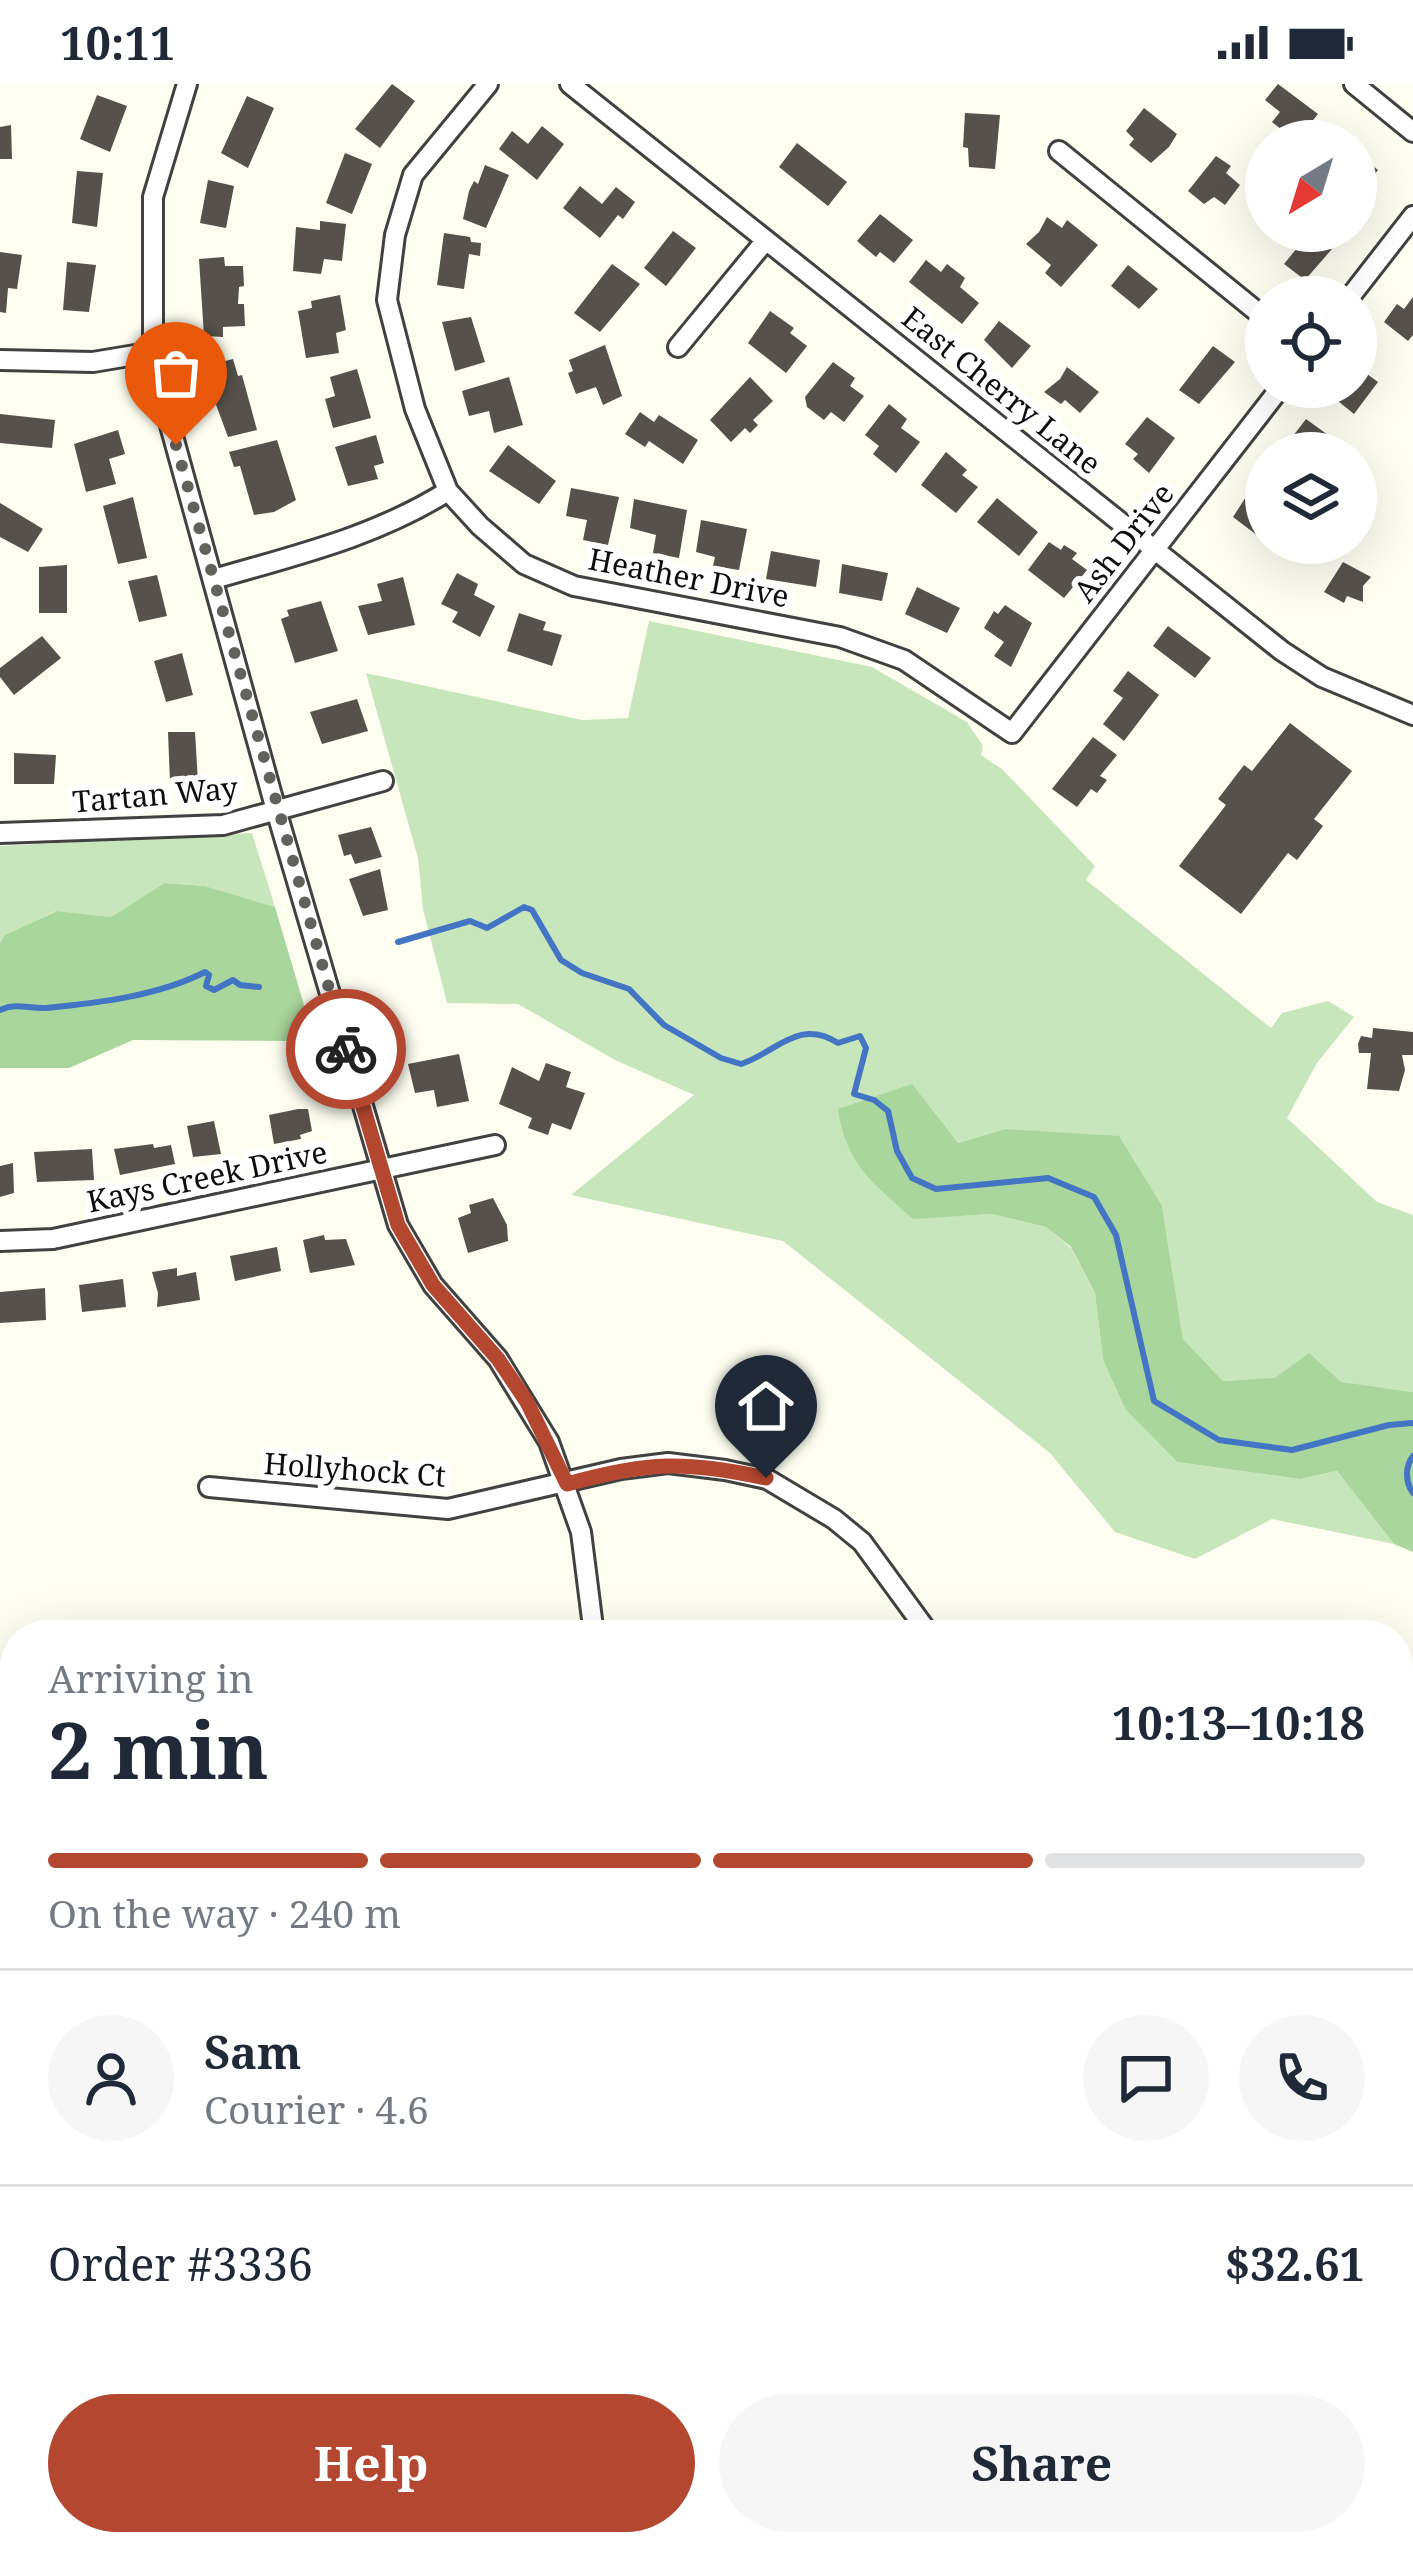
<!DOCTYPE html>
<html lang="en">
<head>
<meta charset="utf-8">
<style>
  body { margin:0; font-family:"Noto Serif",serif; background:#f6f6f7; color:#1f2937; height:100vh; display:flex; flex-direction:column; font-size:45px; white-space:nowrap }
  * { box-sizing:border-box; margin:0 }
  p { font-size:39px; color:#747a83 }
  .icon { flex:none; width:66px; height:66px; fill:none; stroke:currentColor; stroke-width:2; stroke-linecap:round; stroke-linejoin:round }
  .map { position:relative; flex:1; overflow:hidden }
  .side { position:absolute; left:0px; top:1536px; width:1413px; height:936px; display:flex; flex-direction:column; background:#fff; border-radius:48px 48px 0 0; box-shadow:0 12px 48px #0002 }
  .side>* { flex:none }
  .needle { width:78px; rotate:218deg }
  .tools { position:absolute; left:1245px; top:36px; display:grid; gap:24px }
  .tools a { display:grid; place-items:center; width:132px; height:132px; border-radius:50%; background:#fff; box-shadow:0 12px 48px #0002; font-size:60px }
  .pin { position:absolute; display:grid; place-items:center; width:102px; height:102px; color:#fff; margin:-123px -51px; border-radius:50% 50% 50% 0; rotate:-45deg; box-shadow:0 0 12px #0007 }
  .pin .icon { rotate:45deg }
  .courier { position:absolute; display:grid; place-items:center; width:120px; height:120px; margin:-60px; border:9px solid #b4472f; border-radius:50%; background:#fff; color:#222; box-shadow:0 3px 15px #0007 }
  .headline em { font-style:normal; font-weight:700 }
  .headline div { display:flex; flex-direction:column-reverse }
  .headline { display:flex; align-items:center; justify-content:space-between; height:204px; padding:0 48px }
  h1 { font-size:78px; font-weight:700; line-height:90px }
  .bar { display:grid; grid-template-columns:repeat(4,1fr); gap:18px 12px; align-content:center; height:144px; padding:0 48px }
  .bar i { height:15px; border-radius:9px; background:#e0e1e3 }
  .bar .active { background:#b4472f }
  .bar p { grid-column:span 4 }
  .line { display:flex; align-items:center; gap:30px; padding:0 48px; border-top:3px solid #e0e1e3 }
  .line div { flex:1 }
  .round { display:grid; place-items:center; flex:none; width:126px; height:126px; border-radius:63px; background:#f6f6f7 }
  .cta { display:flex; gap:24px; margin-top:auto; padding:24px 48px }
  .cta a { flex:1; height:138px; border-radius:72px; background:#b4472f; color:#fff; font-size:48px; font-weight:700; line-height:138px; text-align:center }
  .cta a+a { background:#f6f6f7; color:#1f2937 }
  .status { display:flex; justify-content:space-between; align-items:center; height:84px; padding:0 60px; background:#fff; direction:ltr }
  .status svg { height:33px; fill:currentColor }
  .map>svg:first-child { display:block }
  .green { fill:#c8e6bb }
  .forest { fill:#a9d69c }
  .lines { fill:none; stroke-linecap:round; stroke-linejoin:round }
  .stream { stroke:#4474c4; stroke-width:6 }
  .building { fill:#56514b }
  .minor-casing { stroke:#414141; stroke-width:24 }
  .minor { stroke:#fff; stroke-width:18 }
  .done { stroke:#62625d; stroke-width:12; stroke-dasharray:0 21.6 }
  .route { stroke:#b4472f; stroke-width:15 }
  .labels { text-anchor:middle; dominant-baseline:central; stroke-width:12; stroke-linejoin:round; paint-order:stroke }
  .street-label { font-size:30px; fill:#0e0e0e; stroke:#fff }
</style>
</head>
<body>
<div class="status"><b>10:11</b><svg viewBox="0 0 49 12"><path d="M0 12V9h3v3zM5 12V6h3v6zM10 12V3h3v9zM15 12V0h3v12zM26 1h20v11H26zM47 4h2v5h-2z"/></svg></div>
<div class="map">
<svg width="1413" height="2472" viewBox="0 0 1413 2472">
  <rect width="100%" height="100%" fill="#fdfef0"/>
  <!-- green -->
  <path class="green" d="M649 537 872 583 967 638 983 662 981 671 1002 685 1095 782 1086 796 1271 944 1282 929 1328 917 1354 933 1317 979 1287 1034 1377 1118 1413 1131V1308C1349 1299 1288 1293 1223 1297L1183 1255 1162 1122 1005 1045 958 1059 911 1001 838 1026 913 1134 992 1130 1046 1143 1071 1164 1095 1209 1103 1276 1125 1325 1177 1378 1300 1395 1337 1387 1394 1460 1272 1435 1195 1475 1115 1448 1050 1369 783 1157 571 1111 694 1011 615 976 518 920 447 919 423 825 418 774 366 589 582 636 628 634Z
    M252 749 275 823 205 802 166 799 111 833 56 827 6 851 0 859V762Z
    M1413 2027V2250L1398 2262V2035Z
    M415 2457H1000V2472H400Z"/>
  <!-- forest -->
  <path class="forest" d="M165 799 205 802 275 823 312 948 295 957 133 956 69 984H0V859L5 851 57 827 111 833Z
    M912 1000 958 1059 1005 1045 1119 1052 1162 1122 1183 1255 1223 1297 1275 1294 1309 1269 1341 1298 1413 1308V1468L1394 1460 1337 1387 1300 1395 1177 1378 1125 1325 1103 1276 1095 1209 1071 1163 1046 1143 992 1130 913 1135C873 1099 846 1081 838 1025Z
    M1413 2250V2472H1000V2457H1398V2262Z"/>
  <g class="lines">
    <!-- stream -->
    <path class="stream" d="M398 858 470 837 487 844 524 823 532 826 561 876 582 889 629 905 664 941 721 974 741 980C777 968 798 934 838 959L860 952 866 964 854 1010 874 1016 888 1027 897 1067 912 1094 936 1105 1048 1094 1094 1113 1116 1151 1154 1317 1219 1356 1292 1366 1389 1341 1413 1339
      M0 926C17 918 28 925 46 924 98 919 158 912 205 888L209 891 206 902 214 906 233 896 240 901 259 903
      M1413 1372C1405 1382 1405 1398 1413 1409
      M1398 2329 1413 2321
      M4 2388 15 2374"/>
  </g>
  <!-- building -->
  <path class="building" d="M392 0 415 17 380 64 355 45Z
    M1278 0 1318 30 1296 57 1272 38 1280 28 1265 16Z
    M97 11 127 22 110 68 80 55Z
    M247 12 274 24 248 84 221 69Z
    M1144 24 1177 50 1169 63 1151 79 1129 61 1134 55 1126 47Z
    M965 29 1000 31 995 85 969 83 968 64 963 63Z
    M11 41 12 75H0V43Z
    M542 42 564 60 537 96 499 65 512 47 528 60Z
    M797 59 847 98 828 122 779 83Z
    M345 69 372 80 352 130 326 119Z
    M1356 69 1378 86 1356 115Z
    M1216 72 1231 82 1226 89 1240 101 1225 121 1214 113 1204 120 1188 107Z
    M485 81 509 91 486 144 463 135 469 107 474 97 478 100Z
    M77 87 103 89 97 143 72 139Z
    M208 96 234 102 226 144 200 139Z
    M580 102 602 120 616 103 635 118 623 135 618 131 600 154 563 124Z
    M880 130 913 156 894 179 880 168 876 173 857 157Z
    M1047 133 1062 144 1067 136 1098 161 1061 203 1045 189 1051 181 1026 160 1039 148Z
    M320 137 346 140 342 177 324 175 321 190 293 187 296 143 320 146Z
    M673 147 696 164 666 202 644 184Z
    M1310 148 1332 165 1305 196 1284 180Z
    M444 149 470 153 471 158 481 159 480 172 469 170 464 205 437 201Z
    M0 168 22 171 17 205 8 204 6 229 0 228Z
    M224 173 225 182H243L244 202 239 203 238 220H244L245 242 223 243V253L204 252 199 175Z
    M926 176 941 188 947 180 965 194 960 203 979 219 962 240 909 198Z
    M67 178 96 181 89 228 63 226Z
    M612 180 640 200 600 248 574 229Z
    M1128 181 1158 205 1139 225 1111 202Z
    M340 211 346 246 336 249 339 269 306 274 298 227 312 224 311 217Z
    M1413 213V251L1408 257 1384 238 1397 220 1404 225Z
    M770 227 794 244 790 249 807 262 786 289 748 259Z
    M471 233 485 278 455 287 442 238Z
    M999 237 1031 262 1012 284 984 256Z
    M605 261 622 312 603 321 596 303 576 310 568 289 573 287 569 276Z
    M1213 262 1235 278 1199 320 1179 306Z
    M233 275 238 292 242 291 257 346 228 353 202 283Z
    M833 278 855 294 850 302 864 312 844 338 831 328 824 336 807 323 805 313Z
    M1356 282 1378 298 1354 330 1333 313 1340 303H1356Z
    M1067 283 1099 308 1080 329 1065 316 1061 320 1044 308 1060 295Z
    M357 285 371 334 333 344 325 315 335 312 330 293Z
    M509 293 523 341 494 349 489 327 469 332 462 307Z
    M750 293 773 317 753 336 758 341 750 349 745 344 731 358 710 336Z
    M889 320 907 335 901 344 920 358 896 389 873 370 879 362 865 351Z
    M640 328 654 338 659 331 698 356 683 380 649 357 645 363 625 350Z
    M0 330 55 336 52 364 0 359Z
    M1147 333 1175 354 1149 389 1133 375 1138 370 1125 360Z
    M1306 335 1328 351 1314 369H1280Z
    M118 346 125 370 109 375 116 400 86 408 74 360Z
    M376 351 384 379 374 382 378 395 348 402 335 363Z
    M277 356 296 416 274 428 254 431 240 382 234 383 229 368Z
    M508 361 556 397 539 420 489 387Z
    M946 368 967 386 962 391 978 403 956 429 921 401Z
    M1253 402 1266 413V458L1233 433Z
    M571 404 619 413 608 461 583 456 587 436 566 432Z
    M133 413 147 474 118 480 103 422Z
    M997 414 1038 448 1019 472 977 438Z
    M634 415 687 426 679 474 653 469 656 451 630 444Z
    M0 419 43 445 28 468 0 453Z
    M701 436 747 445 739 486 713 482 715 473 696 468Z
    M1049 458 1061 466 1064 461 1077 469 1072 475 1087 486 1064 514 1028 486Z
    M771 467 820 476 816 503 766 495Z
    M1343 478 1371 493 1363 502V518L1347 512 1344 519 1324 508Z
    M842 480 888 489 882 517 839 509Z
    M67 481V529H39V483Z
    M457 489 478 500 474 511 495 522 480 553 452 538 458 528 441 520Z
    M157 491 167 532 139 538 128 497Z
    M403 493 415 541 368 551 358 522 382 517 377 500Z
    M917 503 960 524 947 549 905 530Z
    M321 517 338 567 295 579 281 535 289 532 287 526Z
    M1005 521 1032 539 1011 583 994 572 1004 558 984 544 994 527 998 530Z
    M519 529 546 538 543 546 562 551 552 582 507 567Z
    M1168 542 1211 574 1195 594 1153 562Z
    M42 552 61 574 14 611 0 593V584Z
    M182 569 193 611 166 618 154 577Z
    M1128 587 1159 611 1124 657 1103 640 1123 614 1113 607Z
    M357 615 368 647 322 660 310 628Z
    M1290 639 1352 687 1314 735 1323 742 1297 776 1288 769 1241 830 1179 782 1226 721 1218 715 1244 681 1252 687Z
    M168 648H195L198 698H170Z
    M1093 653 1117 671 1100 692 1107 696 1097 709 1091 705 1077 723 1052 705Z
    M14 669 56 671 54 700H14Z
    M371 743 382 773 355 780 351 770 344 772 338 751Z
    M380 785 388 826 363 832 349 795Z
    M1373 944 1413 948V971H1402L1405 986 1399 1007 1367 1005 1371 969H1359L1358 960 1361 952 1372 954Z
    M459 970 469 1017 437 1023 434 1006 415 1009 408 980Z
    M546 979 571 988 566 1003 585 1009 571 1046 552 1039 548 1051 528 1044 532 1034 499 1020 512 983 539 997Z
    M298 1025H308L312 1047 300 1051 301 1055 274 1060 269 1031Z
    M214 1037 221 1070 193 1073 187 1042Z
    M153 1060 154 1064 171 1061 175 1080 120 1091 114 1065Z
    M92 1065 94 1096 37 1098 34 1068Z
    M13 1079 14 1109 0 1113V1082Z
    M493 1114 507 1141 508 1157 468 1169 458 1134 471 1129 469 1121Z
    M324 1151 325 1156 346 1155 355 1181 310 1189 303 1156Z
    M277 1163 281 1187 235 1197 230 1172Z
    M177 1184V1192L196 1188 200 1216 157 1223 158 1209 152 1188Z
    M123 1195 126 1223 82 1228 79 1201Z
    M45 1204 46 1236 0 1239V1208Z
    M308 2457H373L379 2472H314Z"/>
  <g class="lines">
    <defs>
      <path id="minor" d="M187 0 153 113V268L163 316 276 726 398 1141 433 1201 498 1275 549 1358 581 1448 594 1551
        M488 0 413 91 395 151 387 216 415 325 448 407 480 442 524 480 574 502 840 553 904 576 1012 649 1281 303
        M570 0 1282 567 1322 593 1413 631
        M1354 0 1413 48
        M1059 67 1266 235
        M1350 213 1413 132
        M678 263 766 156
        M0 276 93 278 153 268
        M214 495C296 471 375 453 448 407
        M0 749 223 741 383 697
        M0 1157 53 1155 495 1061
        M209 1403 448 1425 621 1385 668 1379 725 1386 767 1395 834 1435 862 1458 930 1551
        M0 1650 15 1649
        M1398 1862 1413 1868
        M0 1993 15 1992
        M166 2472 184 2457"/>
    </defs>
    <!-- minor casing -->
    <use href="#minor" class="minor-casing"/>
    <!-- minor -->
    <use href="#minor" class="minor"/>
  </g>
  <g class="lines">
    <!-- done -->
    <path class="done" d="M176 361 346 965"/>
    <!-- route -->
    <path class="route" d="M346 965 398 1141 433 1201 498 1275 527 1318 567 1400C650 1377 683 1377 766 1394"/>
  </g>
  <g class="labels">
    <!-- street labels -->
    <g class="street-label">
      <text transform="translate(1002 306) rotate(39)">East Cherry Lane</text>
      <text transform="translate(1123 458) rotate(-52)">Ash Drive</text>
      <text transform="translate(689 493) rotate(11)">Heather Drive</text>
      <text transform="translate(155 710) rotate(-5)">Tartan Way</text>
      <text transform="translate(207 1092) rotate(-12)">Kays Creek Drive</text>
      <text transform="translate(355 1385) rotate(4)">Hollyhock Ct</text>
    </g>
  </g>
</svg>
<div class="tools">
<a><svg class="needle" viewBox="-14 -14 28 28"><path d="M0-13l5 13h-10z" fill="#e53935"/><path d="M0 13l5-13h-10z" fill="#747a83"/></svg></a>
<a><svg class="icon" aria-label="locate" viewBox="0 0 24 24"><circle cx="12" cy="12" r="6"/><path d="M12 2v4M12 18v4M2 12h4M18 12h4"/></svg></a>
<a><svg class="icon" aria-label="layers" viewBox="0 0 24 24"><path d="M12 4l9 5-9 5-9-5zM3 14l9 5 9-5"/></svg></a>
</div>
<div class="pin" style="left:176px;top:361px;background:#ea580c"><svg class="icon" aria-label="bag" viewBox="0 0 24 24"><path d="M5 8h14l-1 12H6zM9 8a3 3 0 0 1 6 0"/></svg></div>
<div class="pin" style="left:766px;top:1394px;background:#1f2937"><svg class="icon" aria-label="home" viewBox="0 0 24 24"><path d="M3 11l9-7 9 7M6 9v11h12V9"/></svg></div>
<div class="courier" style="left:346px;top:965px"><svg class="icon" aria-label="bike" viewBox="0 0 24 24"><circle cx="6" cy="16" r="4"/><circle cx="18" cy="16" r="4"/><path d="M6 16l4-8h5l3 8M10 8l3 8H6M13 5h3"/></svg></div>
<section class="side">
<div class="headline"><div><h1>2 min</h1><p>Arriving in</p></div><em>10:13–10:18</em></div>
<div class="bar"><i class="active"></i><i class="active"></i><i class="active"></i><i></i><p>On the way · 240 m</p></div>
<div class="line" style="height:216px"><a class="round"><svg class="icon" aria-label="person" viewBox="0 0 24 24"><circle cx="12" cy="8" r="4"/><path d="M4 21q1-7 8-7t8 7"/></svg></a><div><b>Sam</b><p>Courier · 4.6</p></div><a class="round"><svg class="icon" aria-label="chat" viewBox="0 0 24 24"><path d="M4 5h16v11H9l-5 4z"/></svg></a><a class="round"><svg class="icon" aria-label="phone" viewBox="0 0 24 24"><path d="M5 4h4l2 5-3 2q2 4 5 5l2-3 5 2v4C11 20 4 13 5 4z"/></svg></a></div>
<div class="line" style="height:156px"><div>Order #3336</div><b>$32.61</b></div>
<div class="cta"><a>Help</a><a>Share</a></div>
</section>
</div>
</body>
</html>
